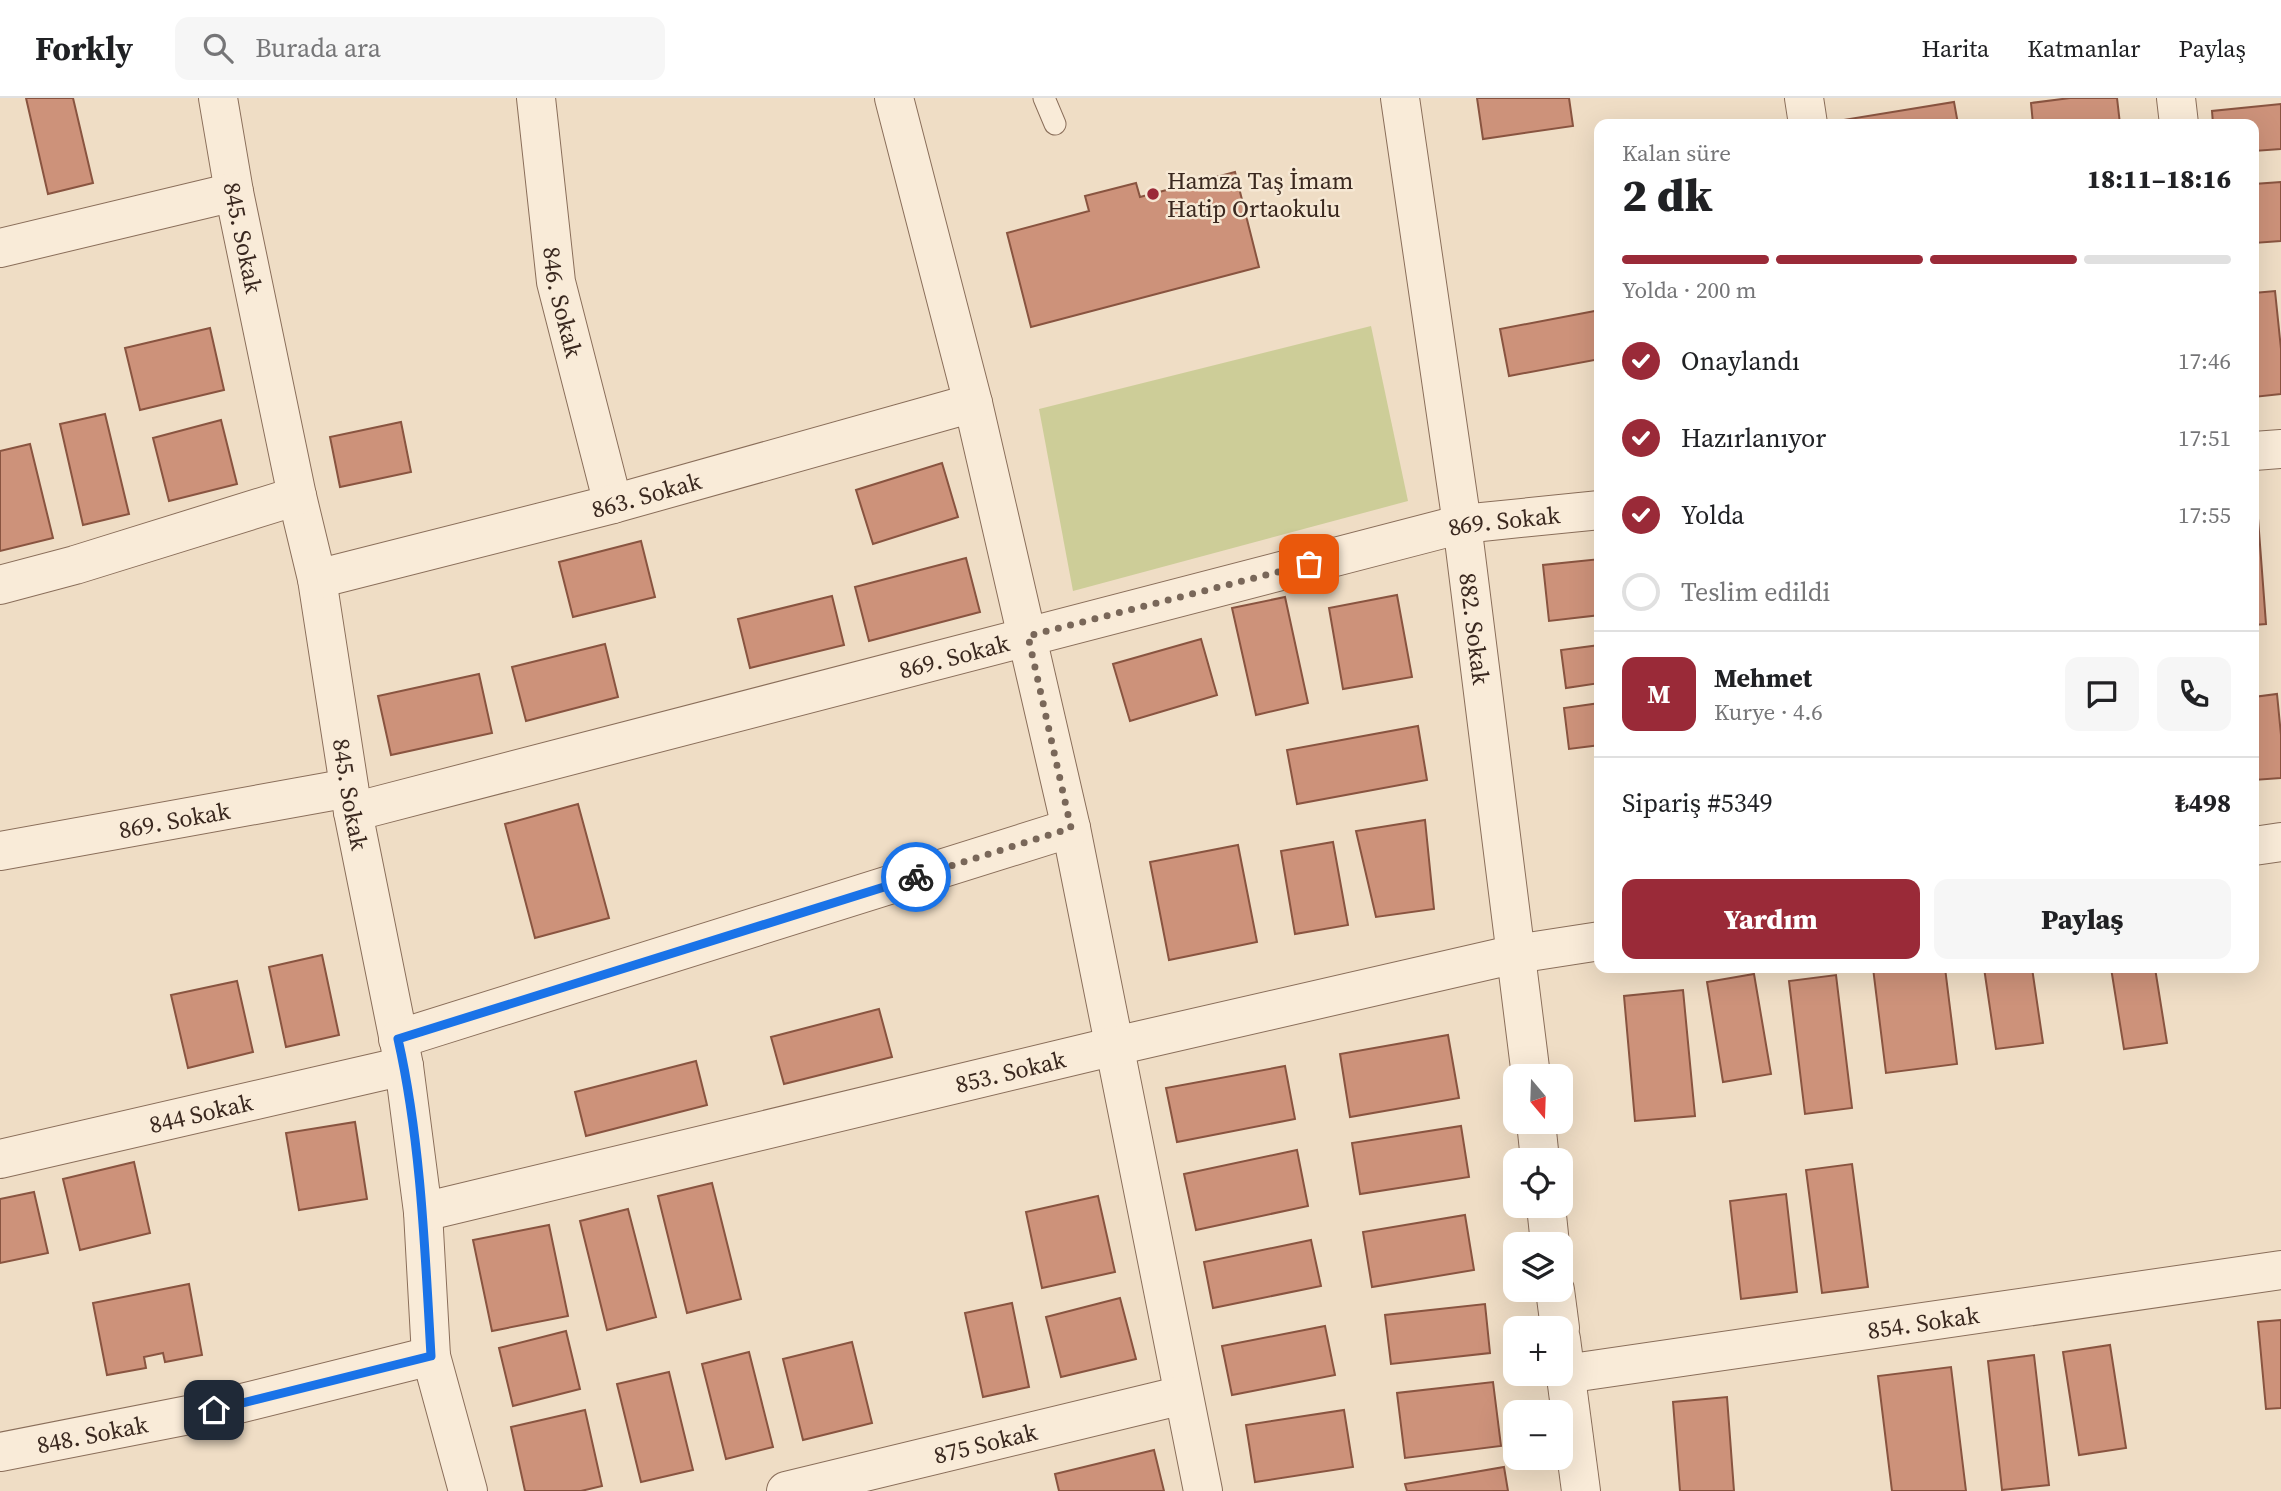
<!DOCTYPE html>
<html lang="tr">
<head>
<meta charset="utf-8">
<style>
  body { margin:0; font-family:"Source Serif 4",serif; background:#f6f6f6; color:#202124; height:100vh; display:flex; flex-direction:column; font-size:26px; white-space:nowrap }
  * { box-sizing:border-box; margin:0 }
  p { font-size:23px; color:#757577 }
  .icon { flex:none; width:38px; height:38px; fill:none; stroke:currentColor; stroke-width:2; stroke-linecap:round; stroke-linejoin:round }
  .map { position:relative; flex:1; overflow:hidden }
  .side { position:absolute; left:1594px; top:21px; width:665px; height:854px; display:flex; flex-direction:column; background:#fff; border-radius:14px; box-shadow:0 7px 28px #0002 }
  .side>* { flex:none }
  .needle { width:46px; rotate:161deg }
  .tools { position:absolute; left:1503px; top:966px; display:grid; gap:14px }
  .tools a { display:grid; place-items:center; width:70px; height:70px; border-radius:14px; background:#fff; box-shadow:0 7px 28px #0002; font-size:35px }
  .pin { position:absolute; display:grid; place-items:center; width:60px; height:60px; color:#fff; margin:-30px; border-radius:14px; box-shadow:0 4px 10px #0006 }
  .courier { position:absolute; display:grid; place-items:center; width:70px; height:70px; margin:-35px; border:5px solid #1a73e8; border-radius:50%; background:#fff; color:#222; box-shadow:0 2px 9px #0007 }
  .overview em { font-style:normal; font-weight:800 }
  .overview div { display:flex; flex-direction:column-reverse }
  .overview { display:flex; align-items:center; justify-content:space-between; height:119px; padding:0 28px }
  h1 { font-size:46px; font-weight:800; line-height:52px }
  .bar { display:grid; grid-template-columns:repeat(4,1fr); gap:10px 7px; align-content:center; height:84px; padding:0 28px }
  .bar i { height:9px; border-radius:5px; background:#e0e0e0 }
  .bar .selected { background:#9a2a38 }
  .bar p { grid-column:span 4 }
  .line { display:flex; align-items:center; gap:18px; padding:0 28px; border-top:2px solid #e0e0e0 }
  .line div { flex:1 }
  .round { display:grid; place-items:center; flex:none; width:74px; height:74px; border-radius:14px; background:#f6f6f6 }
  ol { padding:0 28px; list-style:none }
  li { display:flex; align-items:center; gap:21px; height:77px }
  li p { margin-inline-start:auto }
  li .icon { padding:7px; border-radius:50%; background:#9a2a38; color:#fff; stroke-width:4 }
  li:last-child { color:#757577 }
  li i { width:38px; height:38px; border:4px solid #e0e0e0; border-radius:50% }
  .action { display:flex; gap:14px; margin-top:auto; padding:14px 28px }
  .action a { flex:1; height:80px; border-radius:14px; background:#9a2a38; color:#fff; font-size:28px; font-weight:800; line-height:80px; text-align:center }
  .action a+a { background:#f6f6f6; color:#202124 }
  header { display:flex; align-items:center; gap:42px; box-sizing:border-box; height:98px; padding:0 35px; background:#fff; border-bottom:2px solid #e0e0e0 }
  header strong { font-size:33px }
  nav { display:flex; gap:38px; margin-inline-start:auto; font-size:24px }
  .search { width:490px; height:63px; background:#f6f6f6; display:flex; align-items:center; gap:18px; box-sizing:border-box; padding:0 24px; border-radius:14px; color:#757577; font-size:26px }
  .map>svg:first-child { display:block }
  .green { fill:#cdcd98 }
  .building { fill:#cd927a; stroke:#895440; stroke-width:2 }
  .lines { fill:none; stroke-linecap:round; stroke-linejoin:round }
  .service-casing { stroke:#8a6e5a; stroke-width:23 }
  .minor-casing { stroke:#8a6e5a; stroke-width:40 }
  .service { stroke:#f9ebd8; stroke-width:21 }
  .minor { stroke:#f9ebd8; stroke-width:38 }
  .done { stroke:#796759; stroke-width:7; stroke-dasharray:0 12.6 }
  .route { stroke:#1a73e8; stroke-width:9 }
  .poi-dot { fill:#9a2a38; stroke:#f6e8d4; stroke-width:2.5 }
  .labels { text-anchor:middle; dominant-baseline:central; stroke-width:5; stroke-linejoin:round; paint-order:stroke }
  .poi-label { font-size:24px; fill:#3a281f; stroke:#f6e8d4; text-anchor:start }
  .street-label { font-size:24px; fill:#3a281f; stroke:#f6e8d4 }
</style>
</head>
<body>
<header>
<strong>Forkly</strong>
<div class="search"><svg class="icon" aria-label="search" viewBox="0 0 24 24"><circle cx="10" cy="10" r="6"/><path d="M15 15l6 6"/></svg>Burada ara</div>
<nav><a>Harita</a><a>Katmanlar</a><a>Paylaş</a></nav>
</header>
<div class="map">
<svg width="2281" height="1393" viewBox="0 0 2281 1393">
  <rect width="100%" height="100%" fill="#efddc5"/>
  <!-- green -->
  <path class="green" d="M1371 228 1408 403 1073 493 1039 311Z"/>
  <!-- building -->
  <path class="building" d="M26 0H73L93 85 48 96Z
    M1477 0H1569L1573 28 1483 41Z
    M2070 0H2117L2120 26H2033L2031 5Z
    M1954 4 1958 26H1837V23Z
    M2281 6V51L2254 53V26H2213L2212 13Z
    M1235 74 1259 169 1031 229 1007 135 1089 113 1085 98 1136 85 1140 99Z
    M2281 84V143L2254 145V86Z
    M2275 193 2281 251V296L2254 299V195Z
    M1600 212V261L1509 278 1500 231Z
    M210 230 224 292 140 312 125 250Z
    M105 316 129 416 83 427 60 326Z
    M221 322 237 386 169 403 153 340Z
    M401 324 411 374 340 389 330 339Z
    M30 346 53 440 0 453V353Z
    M942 365 958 419 873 446 856 392Z
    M2254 407H2257L2266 526 2254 527Z
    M641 443 655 499 573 519 559 464Z
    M966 460 980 514 869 543 855 489Z
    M1600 461V517L1549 523 1543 467Z
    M1397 497 1412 579 1343 591 1329 510Z
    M832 498 844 547 750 570 738 521Z
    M1285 499 1308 605 1256 617 1232 510Z
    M1201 541 1217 597 1130 623 1113 566Z
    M605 546 618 599 526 623 512 569Z
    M1600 547V585L1566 590 1561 552Z
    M479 576 492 635 391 657 378 598Z
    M2277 596 2281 637V680L2254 682V599Z
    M1600 605V647L1569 651 1564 610Z
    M1418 628 1427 682 1297 706 1287 652Z
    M578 706 609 820 535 840 505 726Z
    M1425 722 1434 811 1376 819 1356 733Z
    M1333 744 1348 827 1295 836 1281 753Z
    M1238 747 1257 844 1169 862 1150 764Z
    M322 857 339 937 286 949 269 869Z
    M1873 870H1945L1957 966 1886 975Z
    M1984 870H2032L2043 945 1996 951Z
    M2111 870H2155L2167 945 2124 951Z
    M1754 876 1771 976 1723 984 1707 884Z
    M1836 877 1852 1010 1805 1016 1789 883Z
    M237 883 253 954 188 970 171 897Z
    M1683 892 1695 1018 1635 1023 1624 898Z
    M879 911 892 959 784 986 771 939Z
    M1448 937 1459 1000 1350 1019 1340 956Z
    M696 963 707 1007 586 1038 575 994Z
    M1285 968 1295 1021 1177 1044 1166 990Z
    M355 1024 367 1101 299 1112 286 1035Z
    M1461 1028 1469 1079 1360 1096 1352 1045Z
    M1297 1052 1308 1108 1196 1132 1184 1076Z
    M134 1064 150 1135 80 1152 63 1081Z
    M1852 1066 1868 1189 1822 1195 1806 1072Z
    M712 1085 741 1201 687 1215 658 1098Z
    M34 1094 48 1155 0 1165V1101Z
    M1786 1096 1797 1194 1741 1201 1730 1103Z
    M1098 1098 1115 1174 1042 1190 1026 1114Z
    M628 1111 656 1219 607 1232 580 1123Z
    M1465 1117 1474 1172 1372 1189 1363 1134Z
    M549 1127 568 1218 492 1233 473 1142Z
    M1311 1142 1321 1188 1213 1210 1204 1164Z
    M189 1186 202 1257 165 1264 163 1255 144 1259 146 1270 107 1277 93 1205Z
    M1120 1200 1136 1261 1061 1279 1046 1219Z
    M1012 1205 1029 1289 983 1299 965 1215Z
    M1485 1206 1490 1255 1391 1266 1385 1217Z
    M2281 1222V1310L2266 1311 2258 1224Z
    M1325 1228 1335 1277 1232 1297 1222 1248Z
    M566 1233 580 1291 513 1308 499 1250Z
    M852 1244 872 1325 803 1342 783 1261Z
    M2110 1247 2126 1350 2079 1357 2063 1254Z
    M749 1254 773 1349 726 1361 702 1266Z
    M2034 1257 2049 1387 2002 1392 1988 1263Z
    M1951 1269 1966 1393H1892L1878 1278Z
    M669 1274 693 1372 641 1384 617 1286Z
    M1493 1284 1501 1348 1405 1360 1397 1295Z
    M1727 1299 1734 1393H1680L1673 1304Z
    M585 1312 602 1388 581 1393H525L511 1329Z
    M1344 1312 1353 1369 1255 1384 1246 1327Z
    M1154 1352 1164 1393H1059L1055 1376Z
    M1504 1369 1508 1393H1407L1405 1386Z"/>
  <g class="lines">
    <defs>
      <path id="service" d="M1044 0 1055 26"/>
      <g id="minor">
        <path id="s1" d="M218 0 234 94 297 398 317 481 353 714 404 968 423 1114 431 1258 468 1393"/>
        <path id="s2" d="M536 0 556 184 613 406"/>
        <path d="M894 0 973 305 1071 730 1203 1393"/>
        <path id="s3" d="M1400 0 1462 426 1531 978"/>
        <path d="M1804 0 1808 26"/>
        <path d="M2176 0 2179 26"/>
        <path d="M0 150 234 94"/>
        <path d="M2254 353 2281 351"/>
        <path id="s4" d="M317 481 613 406 973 305"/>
        <path d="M0 487 75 467 297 398"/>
        <path id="s5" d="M353 714 1462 426 1600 412"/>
        <path d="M2254 748 2281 744"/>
        <path id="s6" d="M0 753 349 690"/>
        <path d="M398 941 1071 730"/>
        <path d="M1536 1024 1540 1062"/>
        <path id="s7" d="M0 1061 404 968"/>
        <path d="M1546 1108 1550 1146"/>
        <path id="s8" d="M423 1114 1115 948 1516 856 1600 843"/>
        <path d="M1555 1192 1560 1230"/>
        <path d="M1561 1241 1581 1393"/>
        <path id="s9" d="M1565 1276 2281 1172"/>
        <path id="s10" d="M0 1354 214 1312 431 1258"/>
        <path id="s11" d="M786 1393 1183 1297"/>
      </g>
    </defs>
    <!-- service casing -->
    <use href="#service" class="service-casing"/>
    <!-- minor casing -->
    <use href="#minor" class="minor-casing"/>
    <!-- service -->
    <use href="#service" class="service"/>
    <!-- minor -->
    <use href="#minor" class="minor"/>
  </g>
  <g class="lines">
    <!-- done -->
    <path class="done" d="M916 779 1071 730 1028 538 1309 466"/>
    <!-- route -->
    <path class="route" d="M214 1312 431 1258C425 1153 421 1043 398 941L916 779"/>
  </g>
  <!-- markers -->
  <circle class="poi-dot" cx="1153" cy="96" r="7"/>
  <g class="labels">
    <!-- poi labels -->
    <g class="poi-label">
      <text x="1167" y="82">Hamza Taş İmam<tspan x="1167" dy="28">Hatip Ortaokulu</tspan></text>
    </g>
    <!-- street labels -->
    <g class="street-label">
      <text stroke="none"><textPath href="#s1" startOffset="142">845. Sokak</textPath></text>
      <text stroke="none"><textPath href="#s2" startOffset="206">846. Sokak</textPath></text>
      <text stroke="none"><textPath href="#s4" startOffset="340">863. Sokak</textPath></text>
      <text stroke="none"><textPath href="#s5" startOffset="1188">869. Sokak</textPath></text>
      <text stroke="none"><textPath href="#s3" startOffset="536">882. Sokak</textPath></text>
      <text stroke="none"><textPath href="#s5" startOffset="621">869. Sokak</textPath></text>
      <text stroke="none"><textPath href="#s1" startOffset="709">845. Sokak</textPath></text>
      <text stroke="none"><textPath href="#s6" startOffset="177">869. Sokak</textPath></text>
      <text stroke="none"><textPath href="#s8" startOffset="604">853. Sokak</textPath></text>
      <text stroke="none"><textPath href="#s7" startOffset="206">844 Sokak</textPath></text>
      <text stroke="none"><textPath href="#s9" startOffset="362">854. Sokak</textPath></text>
      <text stroke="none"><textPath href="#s10" startOffset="94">848. Sokak</textPath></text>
      <text stroke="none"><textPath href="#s11" startOffset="205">875 Sokak</textPath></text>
    </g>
  </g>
</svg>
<div class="tools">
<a><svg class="needle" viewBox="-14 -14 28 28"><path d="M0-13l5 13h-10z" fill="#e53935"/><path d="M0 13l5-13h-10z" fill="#757577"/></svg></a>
<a><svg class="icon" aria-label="locate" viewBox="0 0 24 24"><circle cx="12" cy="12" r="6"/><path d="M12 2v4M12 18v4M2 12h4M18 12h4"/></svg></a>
<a><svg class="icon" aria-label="layers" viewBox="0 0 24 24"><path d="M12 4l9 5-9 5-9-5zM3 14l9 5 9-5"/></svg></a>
<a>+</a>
<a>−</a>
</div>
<div class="pin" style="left:1309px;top:466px;background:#ea580c"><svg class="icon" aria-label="bag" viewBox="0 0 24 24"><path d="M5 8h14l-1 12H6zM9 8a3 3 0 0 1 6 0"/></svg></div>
<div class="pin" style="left:214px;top:1312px;background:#1f2937"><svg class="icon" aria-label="home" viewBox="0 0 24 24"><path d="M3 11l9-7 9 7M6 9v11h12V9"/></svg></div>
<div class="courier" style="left:916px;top:779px"><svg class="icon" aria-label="bike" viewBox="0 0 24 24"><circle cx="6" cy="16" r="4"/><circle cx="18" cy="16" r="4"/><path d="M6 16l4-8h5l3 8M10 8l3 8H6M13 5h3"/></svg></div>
<section class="side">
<div class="overview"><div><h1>2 dk</h1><p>Kalan süre</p></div><em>18:11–18:16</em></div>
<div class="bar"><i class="selected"></i><i class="selected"></i><i class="selected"></i><i></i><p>Yolda · 200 m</p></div>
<ol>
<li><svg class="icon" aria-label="check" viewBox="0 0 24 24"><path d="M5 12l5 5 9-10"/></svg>Onaylandı<p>17:46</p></li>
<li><svg class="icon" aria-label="check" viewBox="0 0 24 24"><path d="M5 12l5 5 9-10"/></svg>Hazırlanıyor<p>17:51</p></li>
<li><svg class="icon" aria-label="check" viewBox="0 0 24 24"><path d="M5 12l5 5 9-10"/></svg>Yolda<p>17:55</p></li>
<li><i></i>Teslim edildi</li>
</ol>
<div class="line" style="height:126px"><b class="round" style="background:#9a2a38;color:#fff">M</b><div><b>Mehmet</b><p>Kurye · 4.6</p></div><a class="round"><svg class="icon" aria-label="chat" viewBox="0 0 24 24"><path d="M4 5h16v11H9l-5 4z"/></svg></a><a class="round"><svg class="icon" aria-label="phone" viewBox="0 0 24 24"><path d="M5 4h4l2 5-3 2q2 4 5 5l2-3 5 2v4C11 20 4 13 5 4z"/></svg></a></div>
<div class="line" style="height:91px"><div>Sipariş #5349</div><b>₺498</b></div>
<div class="action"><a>Yardım</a><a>Paylaş</a></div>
</section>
</div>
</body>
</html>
